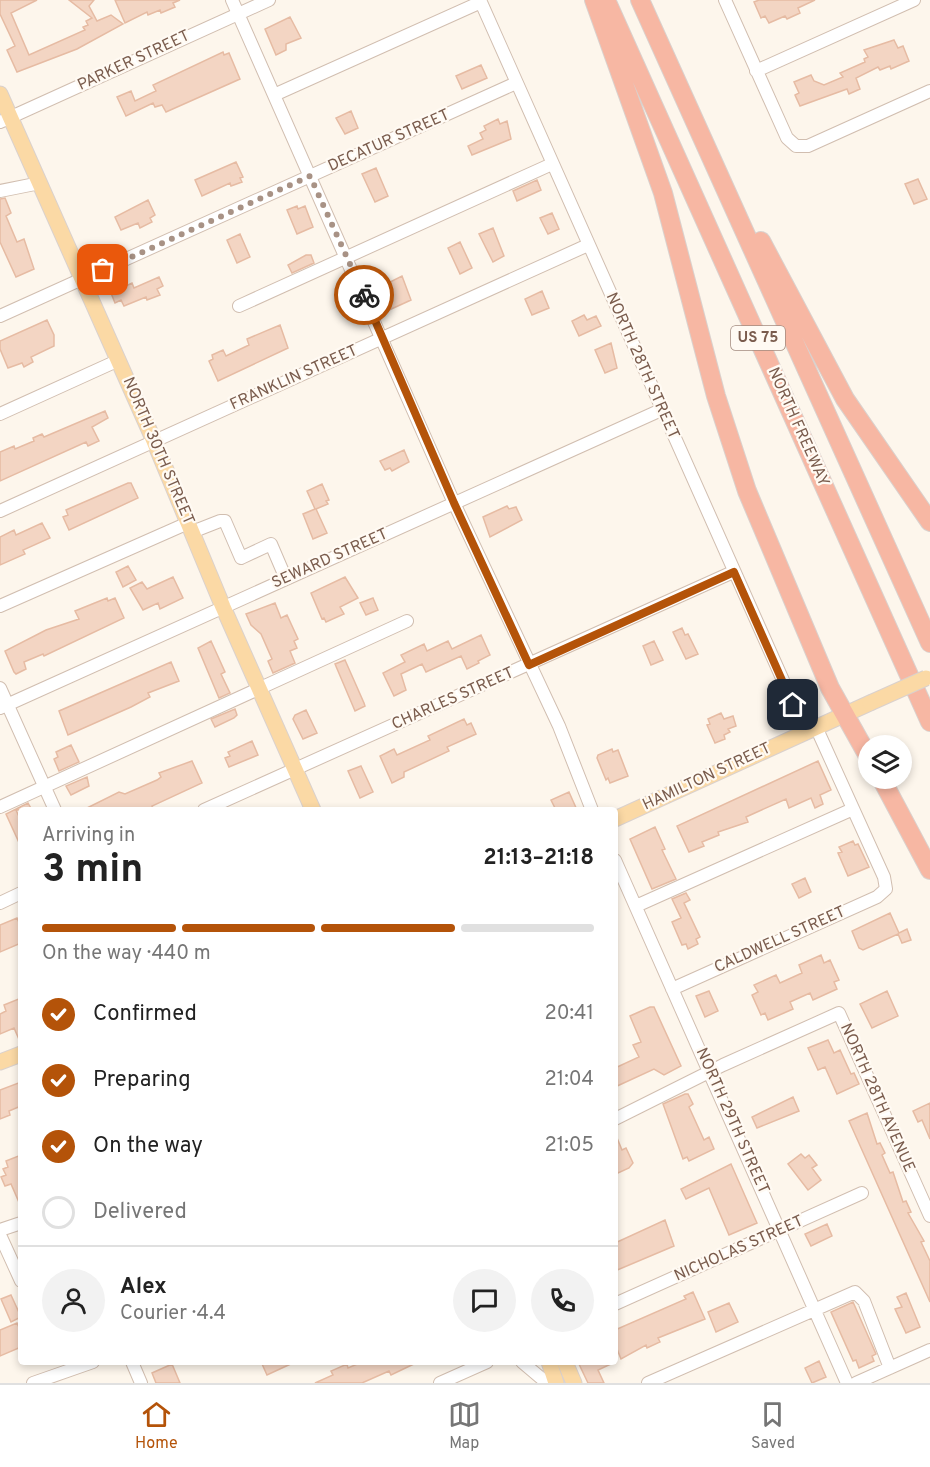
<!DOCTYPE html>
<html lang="en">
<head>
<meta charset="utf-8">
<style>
  body { margin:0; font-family:Overpass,sans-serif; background:#f2f2f2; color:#222; height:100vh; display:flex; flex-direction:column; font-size:22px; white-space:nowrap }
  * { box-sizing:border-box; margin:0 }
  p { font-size:20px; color:#767676 }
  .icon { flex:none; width:33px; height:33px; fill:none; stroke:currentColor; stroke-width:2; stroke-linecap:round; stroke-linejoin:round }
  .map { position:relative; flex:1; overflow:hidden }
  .drawer { position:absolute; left:18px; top:807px; width:600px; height:558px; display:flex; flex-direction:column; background:#fff; border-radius:6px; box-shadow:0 3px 9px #0003 }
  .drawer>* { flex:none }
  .fabs { position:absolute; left:858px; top:735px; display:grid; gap:12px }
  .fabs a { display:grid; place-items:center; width:54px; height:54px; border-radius:50%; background:#fff; box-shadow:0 3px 9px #0003; font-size:30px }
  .pin { position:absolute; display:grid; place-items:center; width:51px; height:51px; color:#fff; margin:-26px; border-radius:12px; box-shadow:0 3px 9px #0006 }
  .courier { position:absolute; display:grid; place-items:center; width:60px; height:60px; margin:-30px; border:4px solid #b45309; border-radius:50%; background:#fff; color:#222; box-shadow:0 2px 8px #0007 }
  .head em { font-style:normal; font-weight:700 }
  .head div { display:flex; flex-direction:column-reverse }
  .head { display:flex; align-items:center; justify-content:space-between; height:102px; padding:0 24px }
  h1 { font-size:39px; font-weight:700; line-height:45px }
  .bar { display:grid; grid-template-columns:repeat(4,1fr); gap:9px 6px; align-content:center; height:72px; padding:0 24px }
  .bar i { height:8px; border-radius:4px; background:#e0e0e0 }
  .bar .current { background:#b45309 }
  .bar p { grid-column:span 4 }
  .line { display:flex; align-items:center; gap:15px; padding:0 24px; border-top:2px solid #e0e0e0 }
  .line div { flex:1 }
  .round { display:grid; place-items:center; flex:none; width:63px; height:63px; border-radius:32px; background:#f2f2f2 }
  ol { padding:0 24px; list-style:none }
  li { display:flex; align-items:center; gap:18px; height:66px }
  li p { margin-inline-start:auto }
  li .icon { padding:6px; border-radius:50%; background:#b45309; color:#fff; stroke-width:4 }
  li:last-child { color:#767676 }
  li i { width:33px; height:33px; border:3px solid #e0e0e0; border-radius:50% }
  .tab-bar { display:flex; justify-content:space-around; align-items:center; height:84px; border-top:2px solid #e0e0e0; background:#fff; font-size:16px; color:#767676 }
  .tab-bar a { display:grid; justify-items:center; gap:3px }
  .tab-bar .current { color:#b45309 }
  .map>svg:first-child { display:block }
  .building { fill:#f3d5c3; stroke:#e6bba3; stroke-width:1.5 }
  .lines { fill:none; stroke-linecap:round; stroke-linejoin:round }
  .minor-casing { stroke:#d1beb0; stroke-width:14 }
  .major-casing { stroke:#dad1cd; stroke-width:17 }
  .highway-casing { stroke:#dad1cd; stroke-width:20 }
  .path { stroke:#d9b8a5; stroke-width:2; stroke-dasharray:1.5 4.5; stroke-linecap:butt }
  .minor { stroke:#fff; stroke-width:12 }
  .major { stroke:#fbd9a5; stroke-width:15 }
  .highway { stroke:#f7b7a3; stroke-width:18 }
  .major-bridge-casing { stroke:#dad1cd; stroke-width:17; stroke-linecap:butt }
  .major-bridge { stroke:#fbd9a5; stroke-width:15 }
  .done { stroke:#a89285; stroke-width:6; stroke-dasharray:0 10.8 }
  .route { stroke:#b45309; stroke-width:8 }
  .labels { text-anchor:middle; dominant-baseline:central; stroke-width:4.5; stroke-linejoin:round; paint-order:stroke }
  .shield { fill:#fffaf3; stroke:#a28b7f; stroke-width:1.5 }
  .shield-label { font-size:15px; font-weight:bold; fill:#7a5c4d }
  .street-label { font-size:16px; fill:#7a5c4d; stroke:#fffaf3 }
</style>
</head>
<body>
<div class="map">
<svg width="930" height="1383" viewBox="0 0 930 1383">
  <rect width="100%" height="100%" fill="#fdf6ec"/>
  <!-- building -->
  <path class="building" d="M0 0H37L11 13 29 55 85 30 83 27 88 25 86 21 92 18 69 0H94L89 6 97 21 111 15 123 24 77 49 17 72 7 50 15 46 0 14Z
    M115 0H180L173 3 175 7 161 13 160 10 148 15 147 12 125 23Z
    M759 0H815L798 8 800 13 787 19 785 16 769 23 765 16 761 18 754 2Z
    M290 17 301 38 286 44V50L276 55 265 29Z
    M894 40 898 48 903 46 909 61 891 69 890 66 880 70 878 67 856 78 860 89 849 94 847 89 800 106 795 95 799 93 794 82 811 75 814 81 824 85 843 77 840 73 865 62 864 59 868 57 864 50Z
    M223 52 224 55 229 53 240 79 166 112 162 105 155 107 153 103 126 116 117 97 131 91 135 101 156 91 153 85Z
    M481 65 487 78 462 89 456 76Z
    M351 111 358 128 345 134 336 118Z
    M498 119 500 124 507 121 511 139 472 155 468 146 483 139 480 133 486 130 484 126Z
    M236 162 243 177 240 178 242 182 231 186 230 183 202 196 195 180Z
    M376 168 388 196 375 202 362 174Z
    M918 179 927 199 914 204 905 184Z
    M537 180 541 190 517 201 513 191Z
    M5 198 11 213 6 216 17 242 24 239 34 269 16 277 0 242V199Z
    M148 200 155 215 150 218 152 222 140 228 138 223 121 230 115 217Z
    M297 206 298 209 305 206 313 227 297 234 287 210Z
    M552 213 559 229 548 234 540 218Z
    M493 228 504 256 493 262 479 234Z
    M240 234 250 257 237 263 227 240Z
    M460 242 472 268 460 274 448 248Z
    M306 255H311L314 263 292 273 288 265Z
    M402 276 411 300 387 311 376 289Z
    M159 277 163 286 157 289 160 295 147 300 146 297 124 306 121 300 115 303 111 293 132 283 134 288Z
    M542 291 549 308 532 315 525 299Z
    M584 315 587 320 596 316 601 326 579 336 572 321Z
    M47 320 54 335V346L31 357 33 362 24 367 22 363 8 368 0 349V341Z
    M280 325 288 348 218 381 209 361 213 359 212 355 223 350 226 356 249 345 247 339Z
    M611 343 617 368 605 373 595 350Z
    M105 411 108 418 92 427 99 441 88 446 86 442 0 481V452L14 446 15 449 34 441 33 438 42 434 44 437Z
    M404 450 409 462 392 471 390 468 385 470 380 461Z
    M128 483H131L138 498 69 530 63 517 68 515 66 510Z
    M322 484 329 500 326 501 328 504 316 509 327 533 313 539 303 514 315 509 307 491Z
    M507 506 509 509 516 507 522 520 490 537 483 517Z
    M42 523 50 538 23 550 25 554 0 565V537L14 530 16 535Z
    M128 566 136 580 123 587 116 572Z
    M173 577 183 598 160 609 158 603 143 610 130 588 142 582 147 589Z
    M345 577 358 598 340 607 344 614 326 622 324 618 322 619 311 593Z
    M107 598 108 601 115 598 124 618 44 656 43 654 24 662 26 669 16 674 14 672 5 651 46 630 79 619 75 611Z
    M373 598 378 610 366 615 360 603Z
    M275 603 281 618 287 615 298 639 294 641 297 648 290 651 295 663 273 673 268 661 272 659 261 634 251 625 246 614Z
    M682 628 685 635 688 634 698 654 686 659 673 632Z
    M481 635 490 655 478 661 479 663 467 669 461 656 426 672 422 664 401 674 406 690 394 696 383 673 405 662 401 655 424 644 427 651 448 641 452 649Z
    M211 641 225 672 221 674 230 693 219 698 198 648Z
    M654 641 663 660 651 665 643 646Z
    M345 660 364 703 365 706 355 711 335 664Z
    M171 662 179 681 148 693 150 697 131 707 68 735 59 711Z
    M235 709 237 715 234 718 215 727 211 719Z
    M306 710 317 733 303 739 293 719 295 715Z
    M721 713 724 719 733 716 736 726 728 729 730 732 724 735 725 739 715 743 707 725 710 724 708 719Z
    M464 719 467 725 471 723 476 734 447 747 449 751 404 772V777L392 783 380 756 394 749 397 755 430 740 428 736Z
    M252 741 258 755 229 767 225 758 230 756 228 752Z
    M71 745 79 762 59 771 54 759 58 757 56 752Z
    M612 749 613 752 618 750 628 776 610 783 608 778 606 780 597 758 598 755Z
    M192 761 202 783 152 806 154 810H83L119 792 125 794 157 780 161 777 159 773Z
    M818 761 831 790 820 795 823 804 815 808 811 798 789 808 786 799 746 817 748 822 718 832 719 835 702 842 704 846 689 852 677 826Z
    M361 766 373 792 360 798 348 771Z
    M87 777 89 786 71 795 66 786Z
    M569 792 577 810H556L551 800Z
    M28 803 32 810H16L21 821V847L6 814Z
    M655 827 665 849 662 850 676 879 652 889 630 839Z
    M853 841 855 845 858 844 869 867 848 876 838 853 842 852 839 847Z
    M805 878 811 892 799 898 792 884Z
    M686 893 690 900 684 903 700 937 696 939 698 944 688 949 686 944 682 945 672 922 681 918 672 899Z
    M890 913 899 933 907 929 911 940 902 943 898 934 863 950 859 948 852 931Z
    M17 918 21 927V943L0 952V925Z
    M821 955 824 963 830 960 839 980 834 982 837 989 813 1000 810 993 790 1002 793 1009 768 1020 765 1013 761 1015 752 995 758 992 754 985 776 975 780 983 802 973 799 965Z
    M709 991 718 1011 705 1017 696 996Z
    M887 991 898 1016 872 1028 860 1004Z
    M21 998V1044L14 1028 0 1034V1014L6 1011 4 1005Z
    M650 1007H654L681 1066 664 1075 654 1069 615 1087V1068L639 1057 633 1045 641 1042 630 1016Z
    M828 1040 834 1053 840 1050 851 1074 854 1073 859 1084 837 1094 825 1067 818 1070 808 1048Z
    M21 1082V1106L9 1111 10 1115 0 1119V1090Z
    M685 1094H688L693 1104 689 1107 704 1140 709 1137 714 1149 689 1161 687 1157 683 1159 663 1104Z
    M793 1097 799 1111 757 1128 752 1117Z
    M930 1103V1139L922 1120 918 1122 913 1111Z
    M867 1113 877 1144 880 1143 885 1153 882 1155 890 1173 893 1172 903 1202 906 1201 911 1212 908 1213 924 1241 921 1242 930 1261V1302L849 1121Z
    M615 1133 622 1150 626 1148 633 1163 629 1168 618 1173 615 1166Z
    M801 1154 805 1158 809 1155 817 1165 812 1168 821 1180 808 1190 788 1164Z
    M21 1155V1207L11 1184 5 1186 1 1177 6 1175 3 1169 8 1167 6 1161Z
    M731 1164 757 1223 729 1235 709 1188 686 1199 681 1189Z
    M665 1220 674 1246 615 1271V1243Z
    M827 1224 832 1236 811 1246 805 1234Z
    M693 1292 705 1319 658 1338 660 1342 647 1348 646 1345 621 1359 615 1344V1330L686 1299 684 1296Z
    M906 1293 920 1327 906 1333 895 1309 902 1307 897 1297Z
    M11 1295 21 1317 11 1322 1 1299Z
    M853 1302 876 1354 872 1356 874 1361 859 1368 856 1360 853 1361 831 1312Z
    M729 1303 738 1322 716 1332 708 1312Z
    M17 1323 21 1332V1347L0 1356V1330Z
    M819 1361 826 1377 812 1383 805 1368Z
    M267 1362H295L267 1375 262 1364Z
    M362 1362H418L391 1375 389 1371 362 1383H315L333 1375 331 1371 347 1364 348 1368Z
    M578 1362H615L598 1370 604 1383H588Z
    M172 1364 180 1383H156L152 1373Z"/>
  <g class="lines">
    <defs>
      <path id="minor" d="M232 0 454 503 559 726 592 810
        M480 0 806 732
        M725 0 787 138 796 146H808L930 91
        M756 71 914 0
        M274 95 481 2
        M0 122 269 0
        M0 191 40 183
        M239 306 552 164
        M0 316 516 83
        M0 414 119 360
        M0 511 588 245
        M192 532 220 521H225L241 558 271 544 286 579
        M0 606 188 523
        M0 688 55 810
        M0 708 661 410
        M0 807 407 621
        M204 810 733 572
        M615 860 847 1383
        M0 903 21 893
        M636 906 853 809
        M672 989 877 897 886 889 884 877 816 727
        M615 1119 723 1065 839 1013 930 1216
        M0 1230 21 1223
        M0 1235 21 1281
        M615 1304 862 1193
        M132 1362 141 1383
        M522 1362 547 1383
        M33 1383 93 1362
        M440 1383 487 1362
        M648 1383 855 1292 864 1301 890 1368
        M856 1383 930 1350"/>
      <path id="major" d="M0 94 154 441 223 607 313 810
        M615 819 870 703
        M0 1062 21 1054
        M549 1362 556 1383
        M565 1362 574 1383"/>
      <path id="highway" d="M594 0 663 193 716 396 747 491 830 688 868 756
        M606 0 930 722
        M640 0 930 643
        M761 241 845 399 930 522
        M881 778 930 870"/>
    </defs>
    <!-- minor casing -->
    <use href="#minor" class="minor-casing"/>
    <!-- major casing -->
    <use href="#major" class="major-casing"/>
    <!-- highway casing -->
    <use href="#highway" class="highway-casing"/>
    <!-- path -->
    <path class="path" d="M19 1031 21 1035"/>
    <!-- minor -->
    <use href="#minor" class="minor"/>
    <!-- major -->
    <use href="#major" class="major"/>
    <!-- highway -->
    <use href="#highway" class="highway"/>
    <defs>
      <path id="major-bridge" d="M870 703 926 678"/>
    </defs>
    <!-- major-bridge casing -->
    <use href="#major-bridge" class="major-bridge-casing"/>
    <!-- major-bridge -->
    <use href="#major-bridge" class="major-bridge"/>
  </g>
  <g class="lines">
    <!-- done -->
    <path class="done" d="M103 270 310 176 364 295"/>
    <!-- route -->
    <path class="route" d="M364 295 454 503 529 665 734 572 793 705"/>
  </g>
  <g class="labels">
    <!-- shield labels -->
    <rect class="shield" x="731" y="326" width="54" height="24" rx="4.5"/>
    <g class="shield-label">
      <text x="758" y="338">US 75</text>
    </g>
    <!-- street labels -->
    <g class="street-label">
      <text transform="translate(134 61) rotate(-25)">PARKER STREET</text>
      <text transform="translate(389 141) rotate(-24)">DECATUR STREET</text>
      <text transform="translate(642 366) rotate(66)">NORTH 28TH STREET</text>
      <text transform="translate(294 378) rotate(-24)">FRANKLIN STREET</text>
      <text transform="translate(798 427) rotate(66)">NORTH FREEWAY</text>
      <text transform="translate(158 451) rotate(67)">NORTH 30TH STREET</text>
      <text transform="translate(330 559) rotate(-24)">SEWARD STREET</text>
      <text transform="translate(453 699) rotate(-24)">CHARLES STREET</text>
      <text transform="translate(707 777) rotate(-25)">HAMILTON STREET</text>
      <text transform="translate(780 940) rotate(-24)">CALDWELL STREET</text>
      <text transform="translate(877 1098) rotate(66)">NORTH 28TH AVENUE</text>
      <text transform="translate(732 1121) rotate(66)">NORTH 29TH STREET</text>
      <text transform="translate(739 1249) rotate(-24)">NICHOLAS STREET</text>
    </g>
  </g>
</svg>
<div class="fabs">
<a><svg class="icon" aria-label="layers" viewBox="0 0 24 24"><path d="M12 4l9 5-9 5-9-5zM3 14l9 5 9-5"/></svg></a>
</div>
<div class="pin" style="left:103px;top:270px;background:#ea580c"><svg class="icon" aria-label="bag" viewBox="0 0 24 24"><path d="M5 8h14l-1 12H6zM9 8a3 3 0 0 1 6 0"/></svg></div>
<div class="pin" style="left:793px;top:705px;background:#1f2937"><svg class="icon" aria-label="home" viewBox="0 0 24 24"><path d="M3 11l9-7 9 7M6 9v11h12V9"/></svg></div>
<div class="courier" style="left:364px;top:295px"><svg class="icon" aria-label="bike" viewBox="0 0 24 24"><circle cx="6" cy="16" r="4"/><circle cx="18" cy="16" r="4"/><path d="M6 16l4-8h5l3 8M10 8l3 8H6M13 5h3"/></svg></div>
<section class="drawer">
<div class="head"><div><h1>3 min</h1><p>Arriving in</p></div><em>21:13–21:18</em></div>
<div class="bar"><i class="current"></i><i class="current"></i><i class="current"></i><i></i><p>On the way · 440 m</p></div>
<ol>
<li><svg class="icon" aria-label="check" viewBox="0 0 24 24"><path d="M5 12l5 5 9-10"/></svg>Confirmed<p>20:41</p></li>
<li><svg class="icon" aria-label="check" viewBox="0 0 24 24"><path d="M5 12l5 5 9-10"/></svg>Preparing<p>21:04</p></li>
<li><svg class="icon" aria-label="check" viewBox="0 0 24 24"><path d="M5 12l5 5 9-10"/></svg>On the way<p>21:05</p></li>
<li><i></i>Delivered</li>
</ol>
<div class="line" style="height:108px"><a class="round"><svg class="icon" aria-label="person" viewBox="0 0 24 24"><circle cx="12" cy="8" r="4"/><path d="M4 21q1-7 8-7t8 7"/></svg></a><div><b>Alex</b><p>Courier · 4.4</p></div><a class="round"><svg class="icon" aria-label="chat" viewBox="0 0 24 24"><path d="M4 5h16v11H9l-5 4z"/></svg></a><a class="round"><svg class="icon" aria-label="phone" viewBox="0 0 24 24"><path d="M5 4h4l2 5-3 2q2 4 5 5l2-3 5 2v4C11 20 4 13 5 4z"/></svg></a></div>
</section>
</div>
<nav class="tab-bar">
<a class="current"><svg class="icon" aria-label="home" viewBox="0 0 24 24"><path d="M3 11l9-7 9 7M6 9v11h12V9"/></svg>Home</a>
<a><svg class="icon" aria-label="map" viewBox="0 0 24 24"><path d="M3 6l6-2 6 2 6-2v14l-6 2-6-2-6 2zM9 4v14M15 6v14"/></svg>Map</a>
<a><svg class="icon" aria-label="saved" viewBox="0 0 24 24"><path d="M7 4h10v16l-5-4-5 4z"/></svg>Saved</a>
</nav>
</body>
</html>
